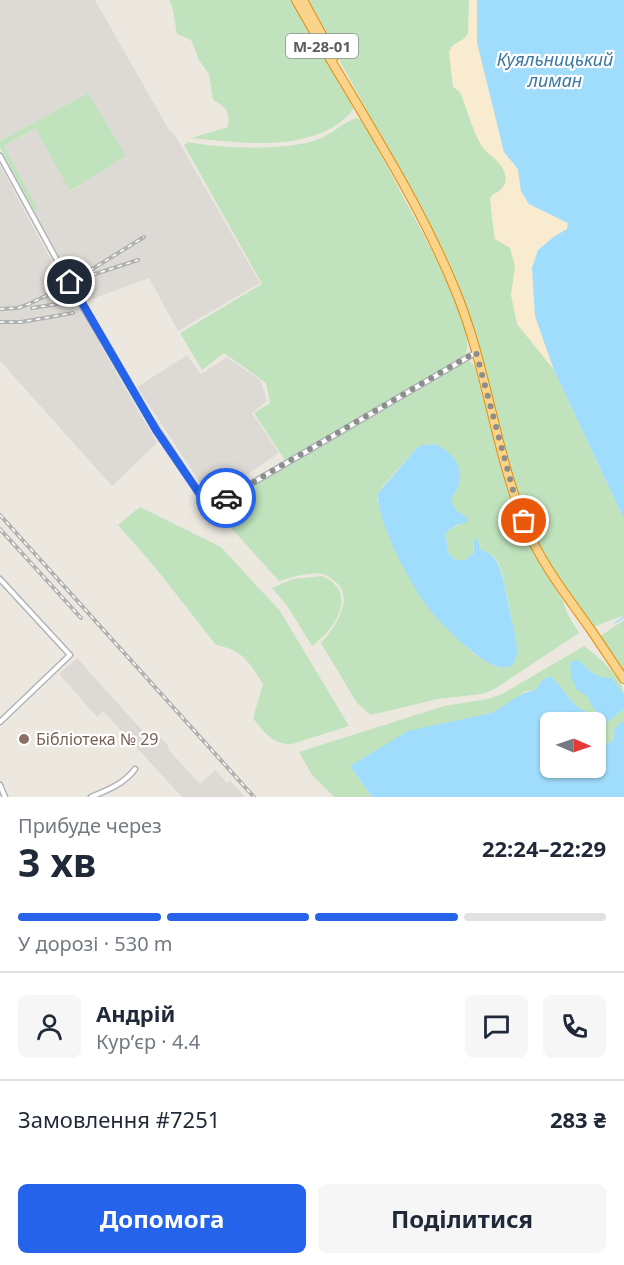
<!DOCTYPE html>
<html lang="uk">
<head>
<meta charset="utf-8">
<style>
  body { margin:0; font-family:"Noto Sans",sans-serif; background:#f6f6f7; color:#1f2937; height:100vh; display:flex; flex-direction:column; font-size:22px; white-space:nowrap }
  * { box-sizing:border-box; margin:0 }
  p { font-size:20px; color:#747a83 }
  .icon { flex:none; width:33px; height:33px; fill:none; stroke:currentColor; stroke-width:2; stroke-linecap:round; stroke-linejoin:round }
  .map { position:relative; height:797px; overflow:hidden }
  .sheet { display:flex; flex-direction:column; background:#fff; flex:1 }
  .sheet>* { flex:none }
  .needle { width:39px; rotate:92deg }
  .controls { position:absolute; left:540px; top:712px; display:grid; gap:12px }
  .controls a { display:grid; place-items:center; width:66px; height:66px; border-radius:9px; background:#fff; box-shadow:0 2px 4px #0004; font-size:30px }
  .pin { position:absolute; display:grid; place-items:center; width:51px; height:51px; color:#fff; margin:-26px; border:3px solid #fff; border-radius:50%; box-shadow:0 2px 6px #0007 }
  .courier { position:absolute; display:grid; place-items:center; width:60px; height:60px; margin:-30px; border:4px solid #2563eb; border-radius:50%; background:#fff; color:#222; box-shadow:0 2px 8px #0007 }
  .summary em { font-style:normal; font-weight:700 }
  .summary div { display:flex; flex-direction:column-reverse }
  .summary { display:flex; align-items:center; justify-content:space-between; height:102px; padding:0 18px }
  h1 { font-size:39px; font-weight:700; line-height:45px }
  .bar { display:grid; grid-template-columns:repeat(4,1fr); gap:9px 6px; align-content:center; height:72px; padding:0 18px }
  .bar i { height:8px; border-radius:4px; background:#e0e1e3 }
  .bar .active { background:#2563eb }
  .bar p { grid-column:span 4 }
  .line { display:flex; align-items:center; gap:15px; padding:0 18px; border-top:2px solid #e0e1e3 }
  .line div { flex:1 }
  .round { display:grid; place-items:center; flex:none; width:63px; height:63px; border-radius:9px; background:#f6f6f7 }
  .cta { display:flex; gap:12px; margin-top:auto; padding:12px 18px }
  .cta a { flex:1; height:69px; border-radius:9px; background:#2563eb; color:#fff; font-size:24px; font-weight:700; line-height:69px; text-align:center }
  .cta a+a { background:#f6f6f7; color:#1f2937 }
  .map>svg:first-child { display:block }
  .industrial { fill:#dddad5 }
  .green { fill:#c0e3bd; fill-rule:evenodd }
  .sand { fill:#f9ebcf }
  .water { fill:#a0dcfc }
  .lines { fill:none; stroke-linecap:round; stroke-linejoin:round }
  .stream { stroke:#a0dcfc; stroke-width:1.5 }
  .street-casing { stroke:#b1b4b8; stroke-width:7 }
  .highway-casing { stroke:#e58d07; stroke-width:10 }
  .street { stroke:#fff; stroke-width:4 }
  .highway { stroke:#f9d48a; stroke-width:8 }
  .rail-casing { stroke:#b0b1b1; stroke-width:4 }
  .rail { stroke:#fff; stroke-width:1.5; stroke-dasharray:4.5; stroke-linecap:butt }
  .done { stroke:#8c8e8d; stroke-width:6; stroke-dasharray:0 10.8 }
  .route { stroke:#2563eb; stroke-width:8 }
  .education-dot { fill:#8d6e63; stroke:#fff; stroke-width:2 }
  .labels { text-anchor:middle; dominant-baseline:central; stroke-width:4.5; stroke-linejoin:round; paint-order:stroke }
  .shield { fill:#fff; stroke:#8b8e90; stroke-width:1.5 }
  .shield-label { font-size:15px; font-weight:bold; fill:#595d61 }
  .education-label { font-size:16px; fill:#785e54; stroke:#fff; text-anchor:start }
  .water-label { font-size:18px; font-style:italic; fill:#3c78a4; stroke:#fff }
</style>
</head>
<body>
<div class="map">
<svg width="624" height="797" viewBox="0 0 624 797">
  <rect width="100%" height="100%" fill="#ece8e0"/>
  <!-- industrial -->
  <path class="industrial" d="M0 0H95L169 130 175 135 260 283 178 331 149 278 84 302 35 212 38 209 4 146 35 128 71 191 125 156 88 93 0 141Z
    M0 165 41 242 157 443 112 486 0 361Z
    M187 355 201 374 227 357 261 381 267 401 252 413 279 453 211 499 137 387Z
    M77 658 149 738 157 734 169 747 168 749 200 784 215 770 227 783 230 781 245 797H182L103 711 97 717 59 674Z"/>
  <!-- green -->
  <path class="green" d="M169 0H291L352 104 353 110C317 154 241 143 191 138L228 127C230 112 227 107 213 100L209 74 199 60 191 40 177 34 172 6Z
    M307 0H477V42L504 152 518 169 521 191 529 204 535 316 554 370 624 519V618L622 616 593 627C566 590 539 554 524 511 499 443 489 370 464 302 448 258 424 217 402 176 370 117 339 59 307 0Z
    M88 93 126 156 70 191 35 128 4 146 38 209 35 212 0 148V141Z
    M356 118 361 120 366 127C382 157 398 187 414 217 429 246 471 318 467 349 466 356 460 358 455 362L285 460 254 413 270 403 266 383 224 353 202 370 180 333 262 284 184 145 189 142C219 149 291 151 319 139 332 134 342 123 356 118Z
    M470 361 475 367 503 473 521 531 563 601 567 613 579 633 493 690 481 694 438 699 371 715 357 703 321 643C333 630 354 601 338 584 333 580 328 575 322 574 309 572 292 577 279 581L223 519 221 511 226 501 462 363ZM435 444 451 455 457 488 452 495 451 502 456 510 468 520 445 532 449 554 456 560H465L474 553 473 546 478 544 480 549C486 551 492 554 496 559 505 571 514 634 517 651L506 668 496 667 474 654 428 607 414 586 388 534 377 500 381 488 417 448 423 445Z
    M140 507 221 547 280 611 349 726 292 744C273 745 264 732 253 718L263 684C249 662 243 650 216 645L154 566 118 525Z
    M322 576C359 592 336 629 312 646L286 604 272 588 293 579Z
    M624 620V673L599 637Z
    M584 646C597 655 624 679 624 695L612 679C597 679 588 670 579 660 584 683 587 706 607 722L624 709V720L613 730 615 736 610 743 596 746V723H587V713L575 705 551 676 542 680 536 690 525 691 501 709 491 713 452 722 350 766 372 797H334L312 775 299 752 444 706 488 699 502 694Z"/>
  <!-- sand -->
  <path class="sand" d="M469 0H477V42L504 152 518 169 521 191 529 204 568 223V229L555 236 535 316 554 370 517 324 511 295 515 266 510 248 495 239 494 234 490 199 492 195C508 188 510 176 498 162 493 156 485 152 481 145 472 129 467 109 460 92L453 87 449 52 452 46 465 38 468 33Z"/>
  <!-- water -->
  <path class="water" d="M477 0H624V519L554 370 535 316 532 268 538 250 555 236 567 229 568 223 529 204 521 191 518 169 504 152 477 42Z
    M435 444C451 451 464 466 459 484 457 491 452 495 451 502L456 510 468 519 466 523 456 525 445 533 449 554 456 560H465L474 553V540L477 538 480 549C485 551 492 554 495 559 502 568 507 596 509 607 511 618 518 643 517 652 512 702 435 618 426 605 410 583 376 520 378 493L417 448 423 445Z
    M579 660C588 670 597 679 612 678L624 695V709L607 722 593 708 587 696 577 690 571 677 570 662Z
    M551 676 575 705 587 713V723H550V768H596V746L610 743 615 736 613 730 624 720V797H372L350 766 408 731 491 713C507 706 518 692 536 690L542 680Z"/>
  <g class="lines">
    <!-- stream -->
    <path class="stream" d="M615 623 624 617"/>
    <defs>
      <path id="street" d="M0 156 82 306 140 403 203 499 209 503 220 502 475 353
        M0 579 70 655 0 722
        M0 785 5 797
        M91 797C108 790 124 784 135 769"/>
      <path id="highway" d="M296 0C349 95 412 186 454 287 486 362 494 446 524 522 540 562 566 595 591 630 602 646 613 663 624 679
        M303 0 334 57"/>
    </defs>
    <!-- street casing -->
    <use href="#street" class="street-casing"/>
    <!-- highway casing -->
    <use href="#highway" class="highway-casing"/>
    <!-- street -->
    <use href="#street" class="street"/>
    <!-- highway -->
    <use href="#highway" class="highway"/>
    <defs>
      <path id="rail" d="M92 275 138 260
        M32 308 70 302
        M0 309 18 308 29 304 60 289 144 237
        M0 322H21L73 313
        M0 515 254 797
        M0 529 81 618"/>
    </defs>
    <!-- rail casing -->
    <use href="#rail" class="rail-casing"/>
    <!-- rail -->
    <use href="#rail" class="rail"/>
  </g>
  <g class="lines">
    <!-- done -->
    <path class="done" d="M226 498 476 352 513 490 524 521"/>
    <!-- route -->
    <path class="route" d="M70 282 156 430 203 499 213 504 226 498"/>
  </g>
  <!-- markers -->
  <circle class="education-dot" cx="24" cy="739" r="6"/>
  <g class="labels">
    <!-- shield labels -->
    <rect class="shield" x="286" y="34" width="72" height="24" rx="4.5"/>
    <g class="shield-label">
      <text x="322" y="46">М-28-01</text>
    </g>
    <!-- education labels -->
    <g class="education-label">
      <text x="36" y="739">Бібліотека № 29</text>
    </g>
    <!-- water labels -->
    <g class="water-label">
      <text x="555" y="59">Куяльницький<tspan x="555" dy="21">лиман</tspan></text>
    </g>
  </g>
</svg>
<div class="controls">
<a><svg class="needle" viewBox="-14 -14 28 28"><path d="M0-13l5 13h-10z" fill="#e53935"/><path d="M0 13l5-13h-10z" fill="#747a83"/></svg></a>
</div>
<div class="pin" style="left:524px;top:521px;background:#ea580c"><svg class="icon" aria-label="bag" viewBox="0 0 24 24"><path d="M5 8h14l-1 12H6zM9 8a3 3 0 0 1 6 0"/></svg></div>
<div class="pin" style="left:70px;top:282px;background:#1f2937"><svg class="icon" aria-label="home" viewBox="0 0 24 24"><path d="M3 11l9-7 9 7M6 9v11h12V9"/></svg></div>
<div class="courier" style="left:226px;top:498px"><svg class="icon" aria-label="car" viewBox="0 0 24 24"><path d="M5 17H2v-5l4-1 3-4h7l3 4 3 1v5h-3M9 17h6M6 11h13"/><circle cx="7" cy="17" r="2"/><circle cx="17" cy="17" r="2"/></svg></div>
</div>
<section class="sheet">
<div class="summary"><div><h1>3 хв</h1><p>Прибуде через</p></div><em>22:24–22:29</em></div>
<div class="bar"><i class="active"></i><i class="active"></i><i class="active"></i><i></i><p>У дорозі · 530 m</p></div>
<div class="line" style="height:108px"><a class="round"><svg class="icon" aria-label="person" viewBox="0 0 24 24"><circle cx="12" cy="8" r="4"/><path d="M4 21q1-7 8-7t8 7"/></svg></a><div><b>Андрій</b><p>Кур’єр · 4.4</p></div><a class="round"><svg class="icon" aria-label="chat" viewBox="0 0 24 24"><path d="M4 5h16v11H9l-5 4z"/></svg></a><a class="round"><svg class="icon" aria-label="phone" viewBox="0 0 24 24"><path d="M5 4h4l2 5-3 2q2 4 5 5l2-3 5 2v4C11 20 4 13 5 4z"/></svg></a></div>
<div class="line" style="height:78px"><div>Замовлення #7251</div><b>283 ₴</b></div>
<div class="cta"><a>Допомога</a><a>Поділитися</a></div>
</section>
</body>
</html>
